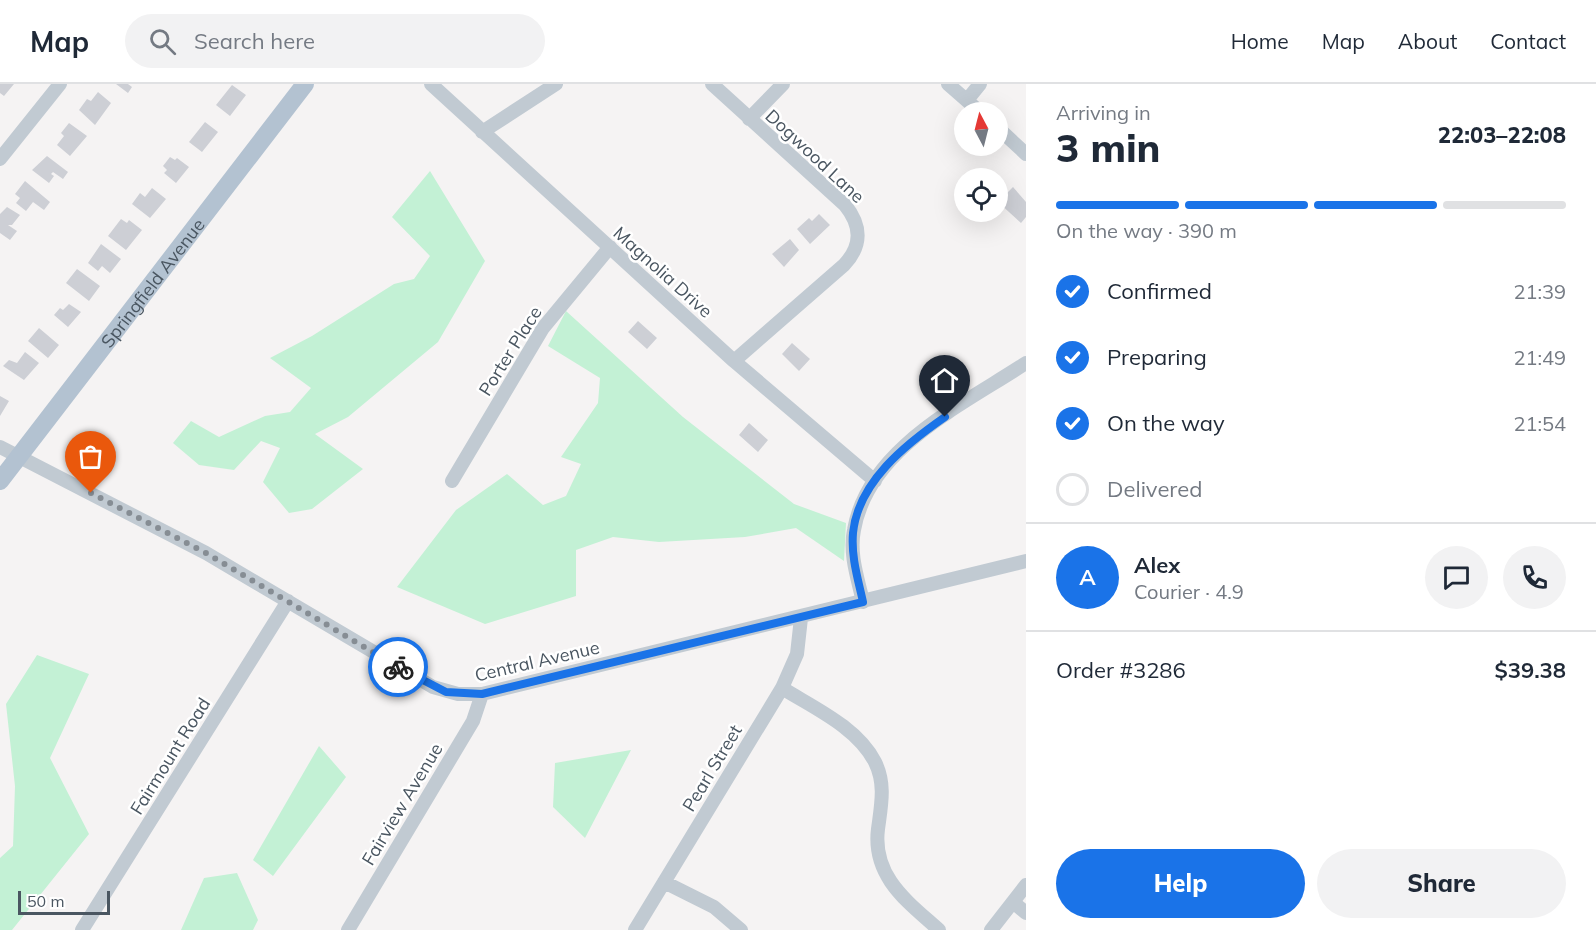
<!DOCTYPE html>
<html lang="en">
<head>
<meta charset="utf-8">
<style>
  body { margin:0; font-family:Mulish,sans-serif; background:#f2f2f3; color:#1f2937; height:100vh; display:flex; flex-direction:column; font-size:22px; white-space:nowrap }
  * { box-sizing:border-box; margin:0 }
  p { font-size:20px; color:#747a83 }
  .icon { flex:none; width:33px; height:33px; fill:none; stroke:currentColor; stroke-width:2; stroke-linecap:round; stroke-linejoin:round }
  .map { position:relative; flex:1; overflow:hidden }
  .sheet { display:flex; flex-direction:column; background:#fff; width:570px }
  .sheet>* { flex:none }
  .needle { width:39px; rotate:353deg }
  .controls { position:absolute; left:954px; top:18px; display:grid; gap:12px }
  .controls a { display:grid; place-items:center; width:54px; height:54px; border-radius:50%; background:#fff; box-shadow:0 6px 24px #0002; font-size:30px }
  .scale { position:absolute; left:18px; bottom:15px; width:92px; box-sizing:border-box; padding-left:6px; border:3px solid #4a5661; border-top:0; font-size:16px; line-height:21px; white-space:nowrap; color:#4a5661; -webkit-text-stroke:4px #fff; paint-order:stroke }
  .pin { position:absolute; display:grid; place-items:center; width:51px; height:51px; color:#fff; margin:-62px -26px; border-radius:50% 50% 50% 0; rotate:-45deg; box-shadow:0 0 6px #0007 }
  .pin .icon { rotate:45deg }
  .courier { position:absolute; display:grid; place-items:center; width:60px; height:60px; margin:-30px; border:4px solid #1a73e8; border-radius:50%; background:#fff; color:#222; box-shadow:0 2px 8px #0007 }
  .summary em { font-style:normal; font-weight:800 }
  .summary div { display:flex; flex-direction:column-reverse }
  .summary { display:flex; align-items:center; justify-content:space-between; height:102px; padding:0 30px }
  h1 { font-size:39px; font-weight:800; line-height:45px }
  .bar { display:grid; grid-template-columns:repeat(4,1fr); gap:9px 6px; align-content:center; height:72px; padding:0 30px }
  .bar i { height:8px; border-radius:4px; background:#e0e1e3 }
  .bar .active { background:#1a73e8 }
  .bar p { grid-column:span 4 }
  .line { display:flex; align-items:center; gap:15px; padding:0 30px; border-top:2px solid #e0e1e3 }
  .line div { flex:1 }
  .round { display:grid; place-items:center; flex:none; width:63px; height:63px; border-radius:32px; background:#f2f2f3 }
  ol { padding:0 30px; list-style:none }
  li { display:flex; align-items:center; gap:18px; height:66px }
  li p { margin-inline-start:auto }
  li .icon { padding:6px; border-radius:50%; background:#1a73e8; color:#fff; stroke-width:4 }
  li:last-child { color:#747a83 }
  li i { width:33px; height:33px; border:3px solid #e0e1e3; border-radius:50% }
  .cta { display:flex; gap:12px; margin-top:auto; padding:12px 30px }
  .cta a { flex:1; height:69px; border-radius:36px; background:#1a73e8; color:#fff; font-size:24px; font-weight:800; line-height:69px; text-align:center }
  .cta a+a { background:#f2f2f3; color:#1f2937 }
  header { display:flex; align-items:center; gap:36px; box-sizing:border-box; height:84px; padding:0 30px; background:#fff; border-bottom:2px solid #e0e1e3 }
  header strong { font-size:28px }
  nav { display:flex; gap:33px; margin-inline-start:auto; font-size:21px }
  .search { width:420px; height:54px; background:#f2f2f3; display:flex; align-items:center; gap:15px; box-sizing:border-box; padding:0 21px; border-radius:33px; color:#747a83; font-size:22px }
  main { display:flex; flex:1; min-height:0 }
  .map>svg:first-child { display:block }
  .green { fill:#c3f1d5 }
  .building { fill:#cdcfd5 }
  .lines { fill:none; stroke-linecap:round; stroke-linejoin:round }
  .minor { stroke:#c1cad2; stroke-width:14 }
  .major { stroke:#b3c2d1; stroke-width:18 }
  .done { stroke:#868d94; stroke-width:6; stroke-dasharray:0 10.8 }
  .route { stroke:#1a73e8; stroke-width:8 }
  .labels { text-anchor:middle; dominant-baseline:central; stroke-width:5; stroke-linejoin:round; paint-order:stroke }
  .street-label { font-size:18px; fill:#4a5661; stroke:#fff }
</style>
</head>
<body>
<header>
<strong>Map</strong>
<div class="search"><svg class="icon" aria-label="search" viewBox="0 0 24 24"><circle cx="10" cy="10" r="6"/><path d="M15 15l6 6"/></svg>Search here</div>
<nav><a>Home</a><a>Map</a><a>About</a><a>Contact</a></nav>
</header>
<main>
<div class="map">
<svg width="1026" height="846" viewBox="0 0 1026 846">
  <rect width="100%" height="100%" fill="#f5f3f3"/>
  <!-- green -->
  <path class="green" d="M430 87 485 177 438 258 348 333 315 350 363 385 312 425 289 429 263 398 280 364 261 357 234 386 199 381 173 359 191 337 219 353 265 332 290 328 311 304 270 274 312 252 394 200 414 195 430 172 392 133Z
    M566 227 683 333 794 420 846 439 844 477 796 444 745 453 659 458 613 453 576 466V512L485 540 397 503 456 426 507 390 543 421 566 412 581 380 561 373 598 319 600 294 548 262Z
    M37 571 89 590 50 674 89 750 12 846H0V774L13 762 15 702 6 620Z
    M319 662 346 693 273 792 253 776Z
    M631 666 585 754 553 723 555 679Z
    M237 789 258 836 253 846H181L204 794Z"/>
  <!-- building -->
  <path class="building" d="M0 0H14L4 12 0 9Z
    M116 0H128L132 3 128 9Z
    M232 1 246 11 230 32 216 21Z
    M98 8 111 19 95 41 79 26 87 15 91 17Z
    M205 38 218 48 202 68 189 58Z
    M69 39 87 52 70 72 57 61 64 52 61 49Z
    M47 72 68 88 63 95 53 88 51 90 54 92 49 99 32 86Z
    M170 73 175 76 177 74 189 83 176 99 164 89 167 86 163 82Z
    M25 97 50 118 44 126 33 118 26 127 16 119 20 114 15 110Z
    M1013 103 1026 118V133L1021 139 998 118Z
    M152 104 166 115 150 134 132 120 140 109 145 113Z
    M7 123 20 131 12 141H8L17 147 10 156 0 149V130Z
    M819 130 830 141 810 160 797 145 809 134 812 137Z
    M121 135 127 139 129 136 142 146 126 166 108 152Z
    M790 155 799 166 784 183 772 170Z
    M101 160 121 175 110 189 102 182 98 187 88 179Z
    M77 185 100 202 89 217 66 199Z
    M69 220 81 228 68 243 54 231 60 224 63 226Z
    M638 237 657 254 647 265 628 248Z
    M39 244 59 261 48 274 28 257Z
    M792 259 810 275 799 287 782 270Z
    M25 268 39 279 24 296 3 282 9 276 17 279Z
    M0 312 9 317 0 332Z
    M749 339 768 356 758 368 739 351Z"/>
  <g class="lines">
    <!-- minor -->
    <path class="minor" d="M431 0 734 277 875 397
      M712 0 845 121C862 142 862 162 844 181L734 277
      M948 0 980 28
      M967 16 980 0
      M749 35 783 0
      M998 44 1026 70
      M482 48 556 0
      M0 75 60 0
      M0 363 206 469 433 603 458 610H482L1026 477
      M452 397 543 244 610 163
      M863 518C858 495 849 470 854 446 868 364 964 320 1026 279
      M782 604C814 624 857 643 875 678 886 700 881 722 878 745 872 793 908 818 939 846
      M664 798 714 823 741 846
      M1013 818 1026 829
      M82 846 288 517
      M348 846 473 637 482 610
      M635 846 782 604 797 570 801 534
      M991 846 1026 801"/>
    <!-- major -->
    <path class="major" id="s1" d="M0 397 305 0"/>
  </g>
  <g class="lines">
    <!-- done -->
    <path class="done" d="M91 409 206 469 398 583"/>
    <!-- route -->
    <path class="route" d="M398 583 446 608 482 610 863 518C858 495 851 473 853 449 858 398 906 360 945 333"/>
  </g>
  <g class="labels">
    <!-- street labels -->
    <g class="street-label">
      <text transform="translate(815 72) rotate(43)">Dogwood Lane</text>
      <text transform="translate(663 188) rotate(42)">Magnolia Drive</text>
      <text stroke="none"><textPath href="#s1" startOffset="250">Springfield Avenue</textPath></text>
      <text transform="translate(510 267) rotate(-58)">Porter Place</text>
      <text transform="translate(537 577) rotate(-13)">Central Avenue</text>
      <text transform="translate(170 672) rotate(-58)">Fairmount Road</text>
      <text transform="translate(712 684) rotate(-59)">Pearl Street</text>
      <text transform="translate(402 720) rotate(-59)">Fairview Avenue</text>
    </g>
  </g>
</svg>
<div class="controls">
<a><svg class="needle" viewBox="-14 -14 28 28"><path d="M0-13l5 13h-10z" fill="#e53935"/><path d="M0 13l5-13h-10z" fill="#747a83"/></svg></a>
<a><svg class="icon" aria-label="locate" viewBox="0 0 24 24"><circle cx="12" cy="12" r="6"/><path d="M12 2v4M12 18v4M2 12h4M18 12h4"/></svg></a>
</div>
<div class="scale">50 m</div>
<div class="pin" style="left:91px;top:409px;background:#ea580c"><svg class="icon" aria-label="bag" viewBox="0 0 24 24"><path d="M5 8h14l-1 12H6zM9 8a3 3 0 0 1 6 0"/></svg></div>
<div class="pin" style="left:945px;top:333px;background:#1f2937"><svg class="icon" aria-label="home" viewBox="0 0 24 24"><path d="M3 11l9-7 9 7M6 9v11h12V9"/></svg></div>
<div class="courier" style="left:398px;top:583px"><svg class="icon" aria-label="bike" viewBox="0 0 24 24"><circle cx="6" cy="16" r="4"/><circle cx="18" cy="16" r="4"/><path d="M6 16l4-8h5l3 8M10 8l3 8H6M13 5h3"/></svg></div>
</div>
<section class="sheet">
<div class="summary"><div><h1>3 min</h1><p>Arriving in</p></div><em>22:03–22:08</em></div>
<div class="bar"><i class="active"></i><i class="active"></i><i class="active"></i><i></i><p>On the way · 390 m</p></div>
<ol>
<li><svg class="icon" aria-label="check" viewBox="0 0 24 24"><path d="M5 12l5 5 9-10"/></svg>Confirmed<p>21:39</p></li>
<li><svg class="icon" aria-label="check" viewBox="0 0 24 24"><path d="M5 12l5 5 9-10"/></svg>Preparing<p>21:49</p></li>
<li><svg class="icon" aria-label="check" viewBox="0 0 24 24"><path d="M5 12l5 5 9-10"/></svg>On the way<p>21:54</p></li>
<li><i></i>Delivered</li>
</ol>
<div class="line" style="height:108px"><b class="round" style="background:#1a73e8;color:#fff">A</b><div><b>Alex</b><p>Courier · 4.9</p></div><a class="round"><svg class="icon" aria-label="chat" viewBox="0 0 24 24"><path d="M4 5h16v11H9l-5 4z"/></svg></a><a class="round"><svg class="icon" aria-label="phone" viewBox="0 0 24 24"><path d="M5 4h4l2 5-3 2q2 4 5 5l2-3 5 2v4C11 20 4 13 5 4z"/></svg></a></div>
<div class="line" style="height:78px"><div>Order #3286</div><b>$39.38</b></div>
<div class="cta"><a>Help</a><a>Share</a></div>
</section>
</main>
</body>
</html>
